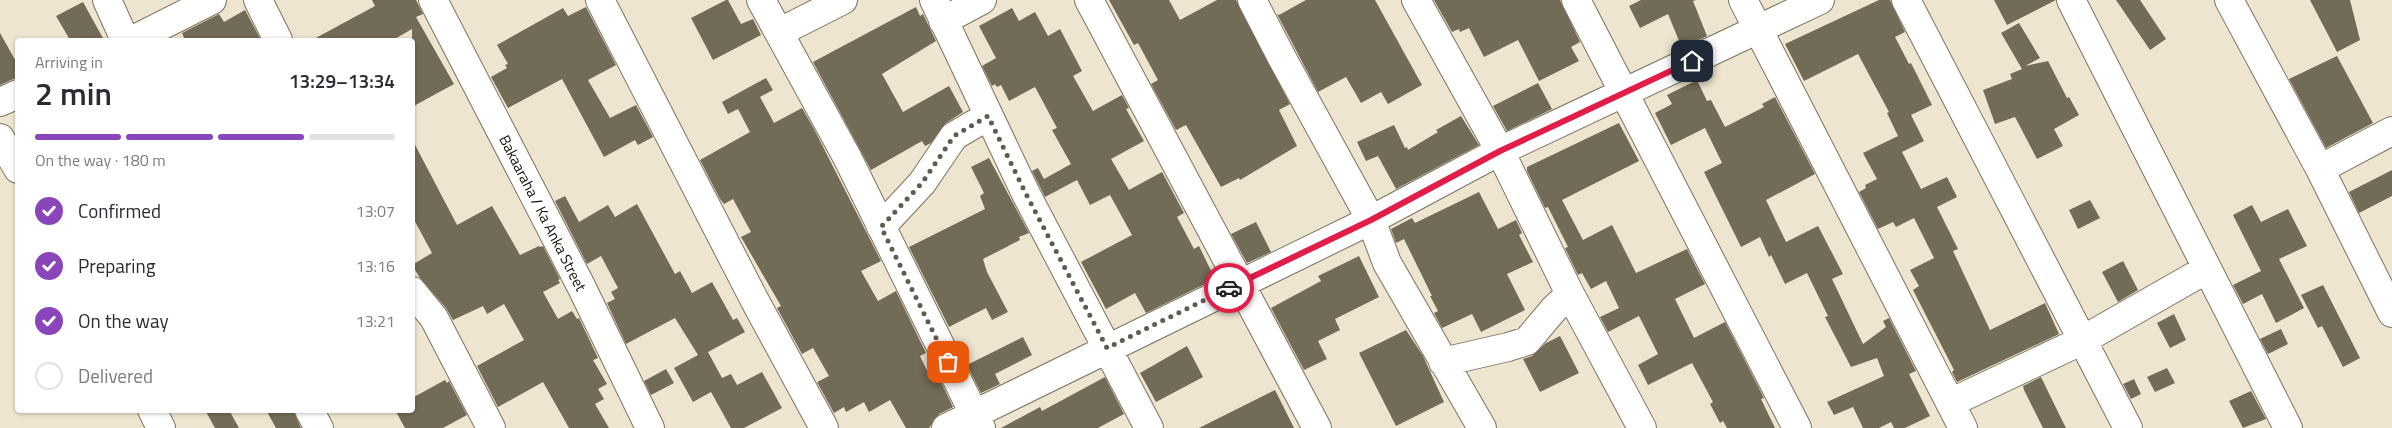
<!DOCTYPE html>
<html lang="en">
<head>
<meta charset="utf-8">
<style>
  body { margin:0; font-family:"Titillium Web",sans-serif; background:#f2f2f3; color:#2b2b33; height:100vh; display:flex; flex-direction:column; font-size:19px; white-space:nowrap }
  * { box-sizing:border-box; margin:0 }
  p { font-size:16px; color:#7c7c81 }
  .icon { flex:none; width:28px; height:28px; fill:none; stroke:currentColor; stroke-width:2; stroke-linecap:round; stroke-linejoin:round }
  .map { position:relative; flex:1; overflow:hidden }
  .sheet { position:absolute; left:15px; top:38px; width:400px; height:375px; display:flex; flex-direction:column; background:#fff; border-radius:5px; box-shadow:0 1px 4px #0004 }
  .sheet>* { flex:none }
  .pin { position:absolute; display:grid; place-items:center; width:42px; height:42px; color:#fff; margin:-21px; border-radius:10px; box-shadow:0 2px 8px #0006 }
  .courier { position:absolute; display:grid; place-items:center; width:50px; height:50px; margin:-25px; border:4px solid #e11d48; border-radius:50%; background:#fff; color:#222; box-shadow:0 1px 6px #0007 }
  .headline em { font-style:normal; font-weight:600 }
  .headline div { display:flex; flex-direction:column-reverse }
  .headline { display:flex; align-items:center; justify-content:space-between; height:85px; padding:0 20px }
  h1 { font-size:32px; font-weight:600; line-height:38px }
  .bar { display:grid; grid-template-columns:repeat(4,1fr); gap:8px 5px; align-content:center; height:60px; padding:0 20px }
  .bar i { height:6px; border-radius:4px; background:#e1e1e2 }
  .bar .selected { background:#8945b9 }
  .bar p { grid-column:span 4 }
  ol { padding:0 20px; list-style:none }
  li { display:flex; align-items:center; gap:15px; height:55px }
  li p { margin-inline-start:auto }
  li .icon { padding:5px; border-radius:50%; background:#8945b9; color:#fff; stroke-width:4 }
  li:last-child { color:#7c7c81 }
  li i { width:28px; height:28px; border:2px solid #e1e1e2; border-radius:50% }
  .map>svg:first-child { display:block }
  .building { fill:#726b57 }
  .lines { fill:none; stroke-linecap:round; stroke-linejoin:round }
  .minor-casing { stroke:#7a735f; stroke-width:30 }
  .minor { stroke:#fff; stroke-width:28 }
  .done { stroke:#605b4f; stroke-width:5; stroke-dasharray:0 9 }
  .route { stroke:#e11d48; stroke-width:6 }
  .labels { text-anchor:middle; dominant-baseline:central; stroke-width:4; stroke-linejoin:round; paint-order:stroke }
  .street-label { font-size:15px; fill:#14110a; stroke:#fff }
</style>
</head>
<body>
<div class="map">
<svg width="2392" height="428" viewBox="0 0 2392 428">
  <rect width="100%" height="100%" fill="#ede5cf"/>
  <!-- building -->
  <path class="building" d="M372 0H416L423 14 416 17 454 84 412 107V29L393 40H312L375 6Z
    M726 0H728L741 24 753 19 761 35 713 60 691 18Z
    M1109 0H1169L1180 20 1217 0H1236L1290 104 1279 110 1297 146 1240 180 1239 178 1221 187 1186 125 1176 130 1151 84 1158 80 1138 43 1134 45Z
    M1306 0H1375L1422 85 1388 104 1381 92 1361 103 1346 77 1318 92 1277 14 1279 15Z
    M1434 0H1560L1580 42 1571 47 1579 61 1539 81 1518 40 1484 57 1469 28 1460 32 1459 29 1452 32Z
    M1641 0H1696L1693 1 1707 36 1682 48 1668 14 1640 28 1629 6Z
    M1879 0H1890L1905 32 1895 37 1909 64 1911 63 1932 105 1911 115 1924 141 1902 152 1921 189 1947 177 1957 197 1937 207 1958 249 1953 251 1990 330 2045 303 2059 334 1957 382 1952 372 1954 370 1913 290 1919 286 1910 270 1934 258 1914 218 1896 227 1893 222 1878 229 1859 192 1866 188 1865 185 1877 179 1863 153 1898 136 1887 113 1889 112 1858 54 1804 81 1785 44Z
    M1994 0H2056L2007 25Z
    M2116 0H2140L2166 39 2150 50Z
    M2310 0H2350L2360 40 2337 52Z
    M83 2 104 40H70L56 16Z
    M586 7 616 65 588 80 610 118 636 105 653 137 638 145 635 140 604 157 562 79 508 108 491 77 507 68 505 65 508 64 497 45 563 8 568 16Z
    M916 7 920 16 923 14 936 41 882 74 903 112 949 86 963 112 946 123 931 143 925 146 922 141 871 170 813 62Z
    M1012 8 1019 21 1035 12 1048 36 1060 29 1082 71 1073 76 1093 111 1122 95 1129 108 1126 109 1144 141 1111 159 1129 190 1162 172 1184 213 1177 217 1194 249 1199 246 1215 279 1146 313 1135 293 1106 309 1081 262 1132 235 1110 195 1090 205 1077 180 1045 197 1032 171 1038 168 1044 179 1071 164 1052 130 1057 128 1035 87 1009 101 1001 85 997 87 995 84 992 86 982 66 996 58 979 26Z
    M245 10 261 40H185L182 33 219 14 224 22Z
    M2019 23 2040 58 2025 66 2048 61 2067 98 2069 97 2079 115 2054 129 2063 146 2037 159 2015 117 1995 124 1983 90 2012 79 2010 74 2022 69 2001 33Z
    M0 33 18 65V77L0 85Z
    M2337 56 2373 123 2326 148 2289 79Z
    M766 78 773 90 760 97 774 123 802 108 814 129 881 261 861 271 878 301 896 291 926 353 920 356 932 381 939 378 953 407 939 414 929 428H906L890 400 869 412 864 402 846 412 844 407 834 413 817 382 829 376 813 348 802 354 777 308 781 306 741 237 751 232 733 199 724 204 720 199 700 160 750 132 738 109 728 114 722 102Z
    M1697 80 1707 101 1711 100 1725 127 1764 107 1762 104 1775 97 1815 174 1766 200 1786 242 1818 226 1843 274 1832 279 1863 344 1886 327 1883 321 1889 318 1916 371 1909 374 1930 416 1905 428H1894L1891 422 1879 428H1863L1853 407 1834 415 1827 402 1884 376 1877 358 1851 367 1825 317 1828 316 1807 273 1785 284 1771 255 1769 257 1760 237 1741 247 1704 172 1722 163 1705 128 1671 145 1655 113 1672 104 1667 95Z
    M1538 83 1552 109 1507 131 1493 106Z
    M1461 116 1479 145 1396 189 1378 156 1366 161 1357 142 1394 125 1405 148 1407 147 1408 150 1438 132 1436 130Z
    M1619 123 1639 161 1562 200 1583 240 1612 225 1636 273 1687 249 1705 284 1675 299 1694 338 1725 322 1764 398 1761 399 1775 428H1727L1723 421 1720 423 1710 404 1713 402 1692 363 1648 385 1638 365 1658 354 1639 316 1608 332 1600 317 1619 308 1606 281 1591 289 1582 273 1578 275 1565 248 1568 247 1548 207 1545 208 1527 171V167Z
    M412 139 457 225 492 206 520 255 539 246 540 247 543 246 560 279 558 280 560 283 543 292 558 319 572 311 577 319 579 318 598 358 593 360 607 384 598 389 604 399 595 404 609 428H569L543 382 498 407 477 366 524 340 504 304 487 314 483 306 453 320 446 308 420 278 412 265 432 253 412 216Z
    M989 158 1029 233 1019 237 1020 240 983 259 987 272 1008 312 992 320 986 308 949 327 909 247 985 209 980 196 984 193 971 167Z
    M2392 170V196L2359 213 2349 192Z
    M1479 192 1498 229 1516 220 1522 233 1519 235 1533 262 1507 274 1525 310 1481 332 1472 314 1442 328 1434 313 1438 311 1430 296H1432L1404 239 1396 243 1391 229 1412 218 1415 223Z
    M565 196 579 222 608 205 615 217 637 204 675 274 680 271 692 293 712 282 733 320 737 318 745 332 708 352 722 378 731 374 737 385 762 372 782 408 744 428H731L711 392 693 402 674 368 698 355 675 318 626 344 607 303 615 299 611 292 618 288 601 256 587 264 555 201Z
    M2090 200 2100 218 2078 229 2069 210Z
    M2252 205 2261 222 2288 209 2307 246 2279 259 2304 308 2276 323 2262 294 2243 304 2233 285 2261 271 2233 215Z
    M1256 222 1271 252 1247 263 1231 234Z
    M1359 256 1379 297 1335 319 1340 330 1318 341 1327 359 1304 370 1271 308 1321 281 1318 276Z
    M2123 261 2138 290 2118 302 2102 272Z
    M2323 285 2360 358 2343 367 2322 326 2318 328 2301 295Z
    M2174 314 2186 340 2170 348 2157 323Z
    M2281 329 2288 344 2268 354 2260 339Z
    M1406 330 1423 356 1444 402 1396 426 1359 353Z
    M1560 336 1579 373 1540 392 1523 359 1532 356 1546 343Z
    M1023 337 1032 355 995 374 1000 384 981 393 967 365Z
    M1187 346 1203 377 1156 402 1140 373Z
    M2167 368 2175 383 2155 392 2147 377Z
    M666 369 674 383 651 395 644 381Z
    M1105 377 1124 414 1098 428H1001L1040 407 1042 411Z
    M2041 377 2059 414 2066 428H2043L2024 390 2023 386Z
    M2134 379 2141 394 2131 399 2123 384Z
    M445 380 447 383 449 381 467 415 443 428H405L395 410H412V398Z
    M1275 390 1294 428H1199Z
    M2251 391 2266 419 2243 428 2229 401Z
    M205 410H229L239 428H215Z
    M266 410H293L301 428H276Z"/>
  <g class="lines">
    <defs>
      <path id="minor" d="M107 0 125 40
        M258 0 278 40
        M433 0 581 286 650 428
        M600 0 755 301 824 428
        M761 0 847 157 981 428
        M934 0 1026 194 1149 428
        M1089 0 1317 428
        M1252 0 1282 58 1371 220 1387 263 1482 428
        M1416 0 1500 151 1570 294 1642 428
        M1576 0 1797 428
        M1743 0 1963 428
        M1906 0 2128 428
        M2071 0 2288 428
        M2229 0 2320 169 2392 313
        M943 21 982 0
        M780 32 843 0
        M133 40 212 0
        M0 102 18 94
        M0 138 18 169
        M2320 169 2392 131
        M881 227 922 183 954 136 988 116
        M412 291 434 318 491 428
        M1443 362 1508 347 1527 341 1554 309 1570 294
        M1950 403 2081 341 2207 269
        M152 410 161 428
        M309 410 319 428
        M946 428 1371 220 1500 151 1820 0"/>
    </defs>
    <!-- minor casing -->
    <use href="#minor" class="minor-casing"/>
    <!-- minor -->
    <use href="#minor" class="minor"/>
  </g>
  <g class="lines">
    <!-- done -->
    <path class="done" d="M948 362 881 227 922 183 954 136 988 116 1026 194 1107 348 1229 288"/>
    <!-- route -->
    <path class="route" d="M1229 288 1371 220 1500 151 1692 61"/>
  </g>
  <g class="labels">
    <!-- street labels -->
    <g class="street-label">
      <text transform="translate(543 213) rotate(63)">Bakaaraha / Ka Anka Street</text>
    </g>
  </g>
</svg>
<div class="pin" style="left:948px;top:362px;background:#ea580c"><svg class="icon" aria-label="bag" viewBox="0 0 24 24"><path d="M5 8h14l-1 12H6zM9 8a3 3 0 0 1 6 0"/></svg></div>
<div class="pin" style="left:1692px;top:61px;background:#1f2937"><svg class="icon" aria-label="home" viewBox="0 0 24 24"><path d="M3 11l9-7 9 7M6 9v11h12V9"/></svg></div>
<div class="courier" style="left:1229px;top:288px"><svg class="icon" aria-label="car" viewBox="0 0 24 24"><path d="M5 17H2v-5l4-1 3-4h7l3 4 3 1v5h-3M9 17h6M6 11h13"/><circle cx="7" cy="17" r="2"/><circle cx="17" cy="17" r="2"/></svg></div>
<section class="sheet">
<div class="headline"><div><h1>2 min</h1><p>Arriving in</p></div><em>13:29–13:34</em></div>
<div class="bar"><i class="selected"></i><i class="selected"></i><i class="selected"></i><i></i><p>On the way · 180 m</p></div>
<ol>
<li><svg class="icon" aria-label="check" viewBox="0 0 24 24"><path d="M5 12l5 5 9-10"/></svg>Confirmed<p>13:07</p></li>
<li><svg class="icon" aria-label="check" viewBox="0 0 24 24"><path d="M5 12l5 5 9-10"/></svg>Preparing<p>13:16</p></li>
<li><svg class="icon" aria-label="check" viewBox="0 0 24 24"><path d="M5 12l5 5 9-10"/></svg>On the way<p>13:21</p></li>
<li><i></i>Delivered</li>
</ol>
</section>
</div>
</body>
</html>
